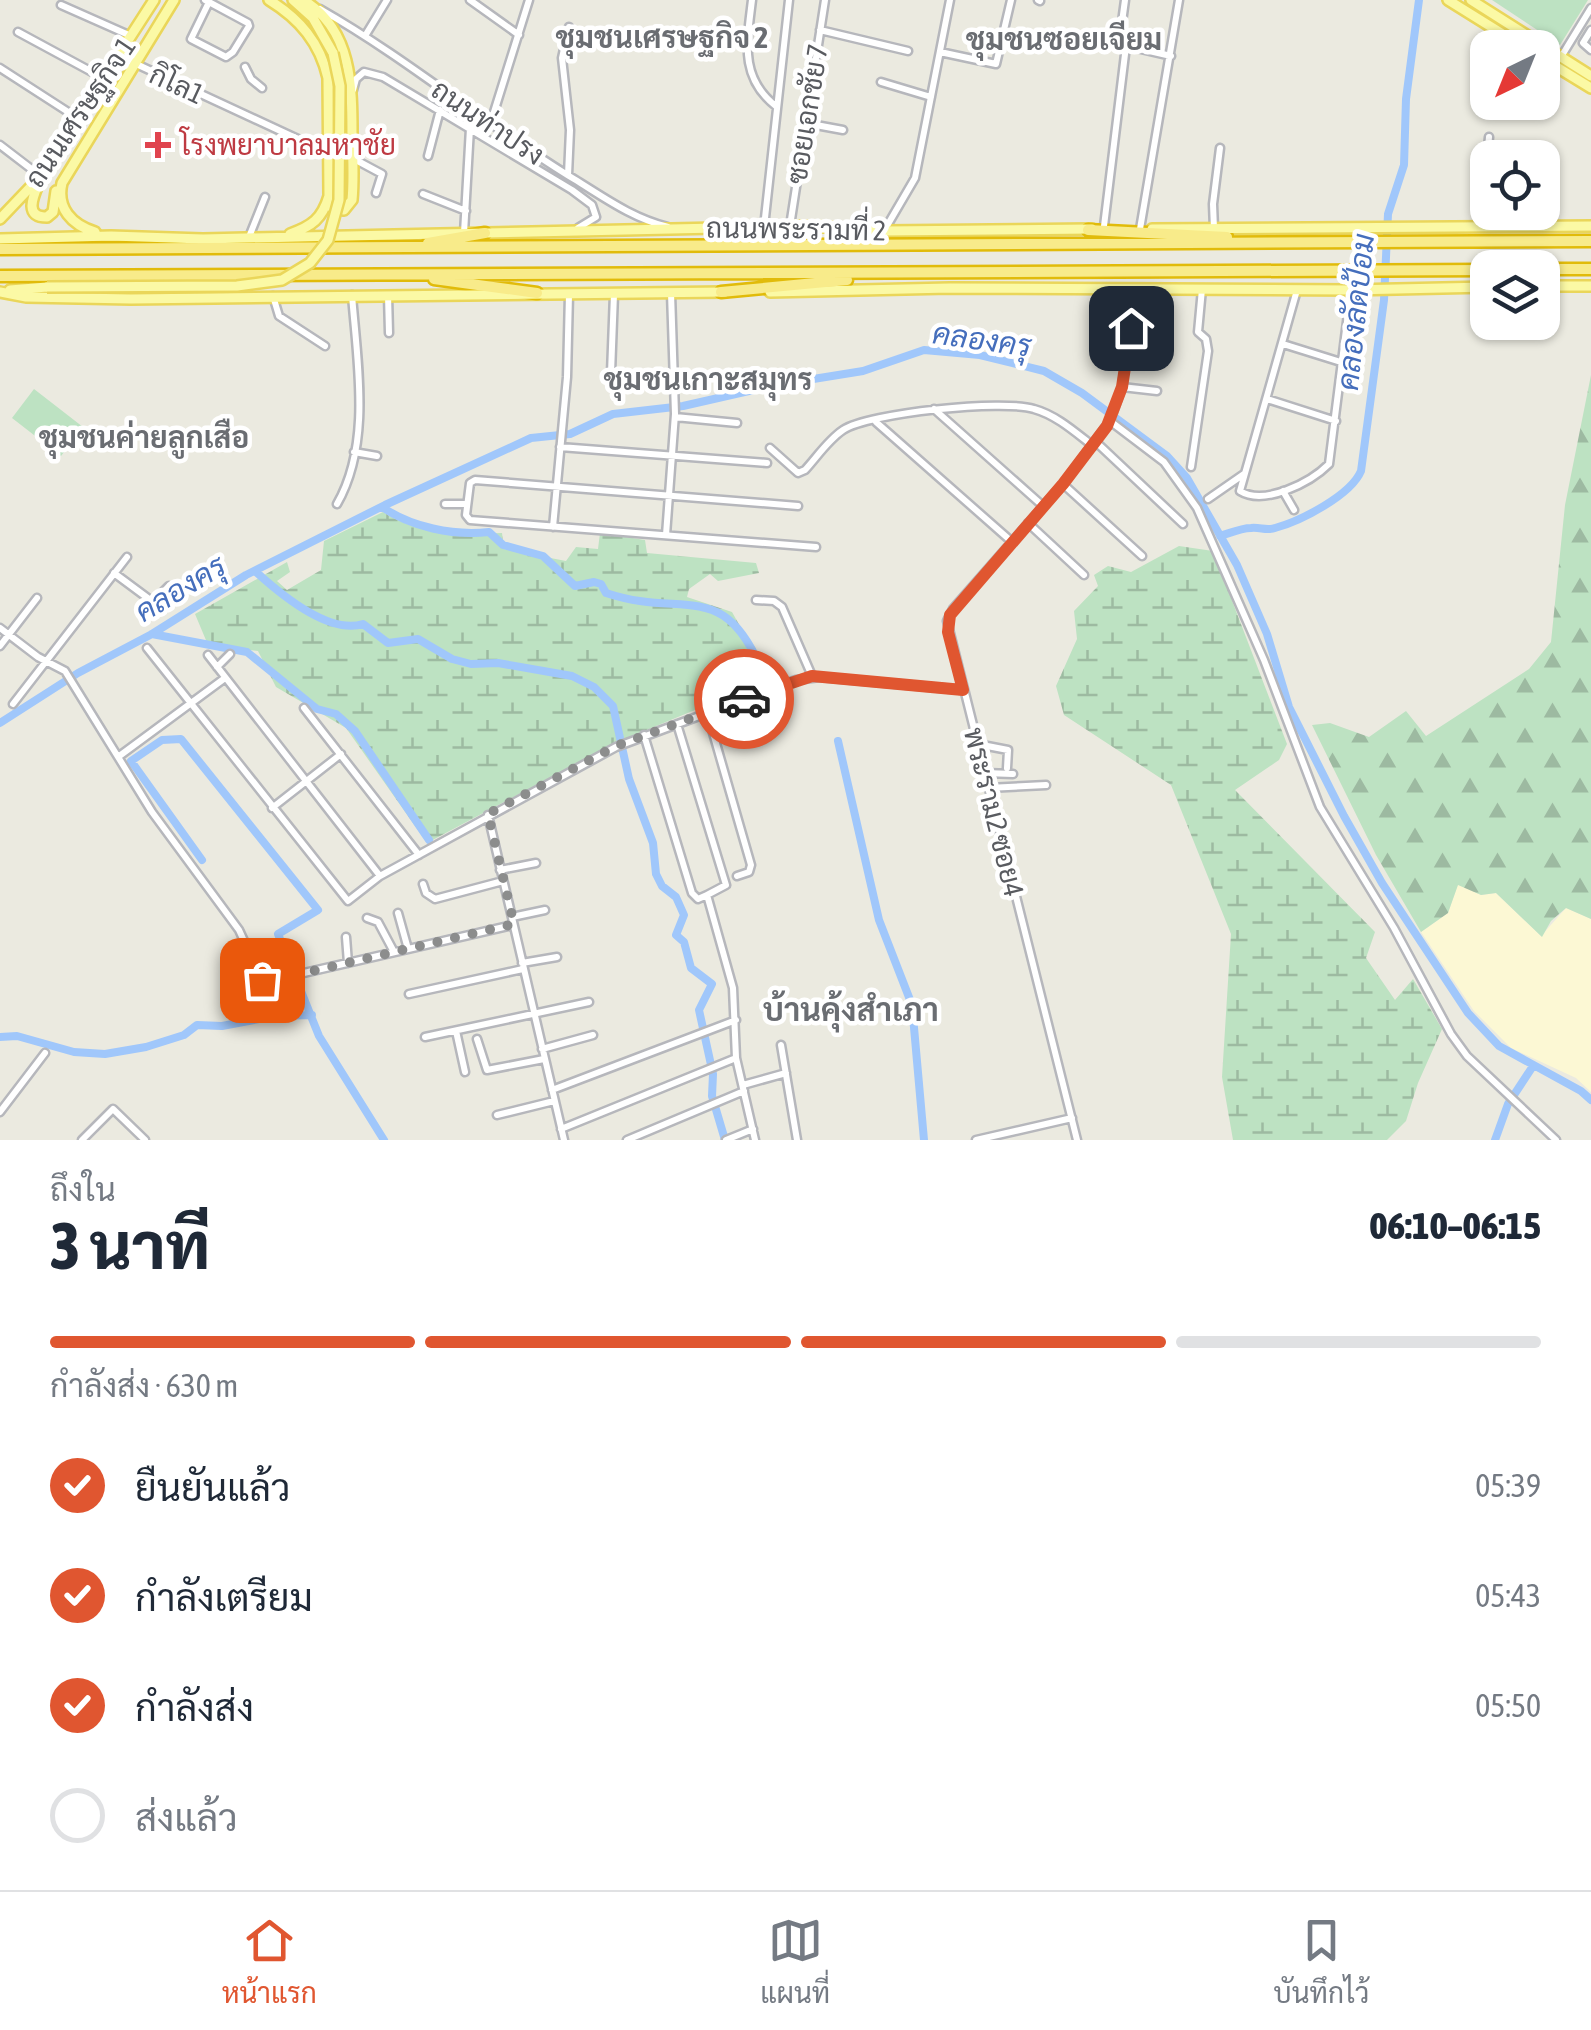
<!DOCTYPE html>
<html lang="th">
<head>
<meta charset="utf-8">
<style>
  body { margin:0; font-family:"Asap Condensed",Sarabun,sans-serif; background:#f6f6f7; color:#1f2937; height:100vh; display:flex; flex-direction:column; font-size:38px; white-space:nowrap }
  * { box-sizing:border-box; margin:0 }
  p { font-size:32px; color:#747a83 }
  .icon { flex:none; width:55px; height:55px; fill:none; stroke:currentColor; stroke-width:2; stroke-linecap:round; stroke-linejoin:round }
  .map { position:relative; height:1140px; overflow:hidden }
  .panel { display:flex; flex-direction:column; background:#fff; flex:1 }
  .panel>* { flex:none }
  .needle { width:65px; rotate:223deg }
  .buttons { position:absolute; left:1470px; top:30px; display:grid; gap:20px }
  .buttons a { display:grid; place-items:center; width:90px; height:90px; border-radius:20px; background:#fff; box-shadow:0 2px 8px #0004; font-size:50px }
  .pin { position:absolute; display:grid; place-items:center; width:85px; height:85px; color:#fff; margin:-42px; border-radius:20px; box-shadow:0 5px 15px #0006 }
  .courier { position:absolute; display:grid; place-items:center; width:100px; height:100px; margin:-50px; border:8px solid #e05630; border-radius:50%; background:#fff; color:#222; box-shadow:0 2px 12px #0007 }
  .summary em { font-style:normal; font-weight:800 }
  .summary div { display:flex; flex-direction:column-reverse }
  .summary { display:flex; align-items:center; justify-content:space-between; height:170px; padding:0 50px }
  h1 { font-size:65px; font-weight:800; line-height:75px }
  .bar { display:grid; grid-template-columns:repeat(4,1fr); gap:15px 10px; align-content:center; height:120px; padding:0 50px }
  .bar i { height:12px; border-radius:8px; background:#e0e1e3 }
  .bar .active { background:#e05630 }
  .bar p { grid-column:span 4 }
  ol { padding:0 50px; list-style:none }
  li { display:flex; align-items:center; gap:30px; height:110px }
  li p { margin-inline-start:auto }
  li .icon { padding:10px; border-radius:50%; background:#e05630; color:#fff; stroke-width:4 }
  li:last-child { color:#747a83 }
  li i { width:55px; height:55px; border:5px solid #e0e1e3; border-radius:50% }
  .tabs { display:flex; justify-content:space-around; align-items:center; height:140px; border-top:2px solid #e0e1e3; background:#fff; font-size:28px; color:#747a83 }
  .tabs a { display:grid; justify-items:center; gap:5px }
  .tabs .active { color:#e05630 }
  .map>svg:first-child { display:block }
  .commercial { fill:#fcf8d4 }
  .forest { fill:url(#forest-firs) }
  .wetland { fill:url(#wetland-marsh) }
  .park { fill:#bde2c2 }
  .lines { fill:none; stroke-linecap:round; stroke-linejoin:round }
  .canal { stroke:#a0c7fb; stroke-width:8 }
  .minor-casing { stroke:#b6b7bc; stroke-width:11 }
  .major-casing { stroke:#ead65a; stroke-width:14 }
  .highway-casing { stroke:#e1bb0a; stroke-width:15 }
  .minor { stroke:#fff; stroke-width:6 }
  .major { stroke:#fbf9a5; stroke-width:9 }
  .highway { stroke:#f8eb8a; stroke-width:10 }
  .major-bridge-casing { stroke:#ead65a; stroke-width:14; stroke-linecap:butt }
  .major-bridge { stroke:#fbf9a5; stroke-width:9 }
  .done { stroke:#8c8d8d; stroke-width:10; stroke-dasharray:0 18 }
  .route { stroke:#e05630; stroke-width:12 }
  .health-dot { fill:#e0444e; stroke:#fff; stroke-width:4 }
  .labels { text-anchor:middle; dominant-baseline:central; stroke-width:9; stroke-linejoin:round; paint-order:stroke }
  .street-label { font-size:28px; fill:#595b60; stroke:#fff }
  .health-label { font-size:28px; fill:#be3a42; stroke:#fff; text-anchor:start }
  .neighbourhood-label { font-size:30px; font-weight:bold; fill:#6a6d72; stroke:#fff }
  .water-label { font-size:30px; font-style:italic; fill:#456ebc; stroke:#fff }
  .quarter-label { font-size:32px; font-weight:bold; fill:#6a6d72; stroke:#fff }
</style>
</head>
<body>
<div class="map">
<svg width="1591" height="1140" viewBox="0 0 1591 1140">
  <defs>
    <pattern id="forest-firs" width="22" height="20" patternUnits="userSpaceOnUse" patternTransform="scale(2.5)"><rect width="22" height="20" fill="#bde2c2"/><path d="M5 1l3.5 6h-7zM16 11l3.5 6h-7z" fill="#9dbaa1"/></pattern>
    <pattern id="wetland-marsh" width="20" height="14" patternUnits="userSpaceOnUse" patternTransform="scale(2.5)"><rect width="20" height="14" fill="#bde2c2"/><path d="M1 5h8M5 5V1M11 12h8M15 12V8" fill="none" stroke="#9dbaa1"/></pattern>
  </defs>
  <rect width="100%" height="100%" fill="#ebeae0"/>
  <!-- commercial -->
  <path class="commercial" d="M1458 884 1481 895 1496 893 1541 936 1566 908 1591 919V1092L1576 1078 1511 1048 1474 1011 1421 932 1448 913Z"/>
  <!-- forest -->
  <path class="forest" d="M1591 375V919L1566 908 1551 921 1542 937 1496 893 1481 895 1458 885 1448 913 1421 932 1376 855 1312 725 1330 723 1369 737 1406 711 1426 736 1529 669 1551 642 1565 505Z"/>
  <!-- wetland -->
  <path class="wetland" d="M383 512C420 535 459 535 502 533L504 549 566 561 576 547 598 549 600 533 645 540 647 553 756 563 759 573 718 581 710 574 689 589 687 597 732 612 770 679 615 743 427 843 346 728 276 687 258 651 208 645 195 614 287 562 290 572 277 581 287 590 321 570 324 541Z
    M1179 546 1213 551 1287 744 1279 760 1235 790 1375 932 1366 958 1395 1000 1413 979 1442 1029 1418 1083 1406 1121 1387 1140H1233L1222 1077 1231 934 1171 785 1064 715 1056 686 1077 639 1074 611 1098 586 1094 575 1108 566 1131 572Z"/>
  <!-- park -->
  <path class="park" d="M1492 0H1588L1560 45Z
    M34 389 83 427 61 456 12 418Z"/>
  <g class="lines">
    <!-- canal -->
    <path class="canal" d="M382 507C411 527 453 536 489 532L503 545 543 556 575 586 594 582 601 584 606 593C687 620 725 574 766 680
      M1220 536C1230 533 1241 528 1251 528 1260 527 1267 531 1275 528 1301 521 1351 495 1361 471L1384 300 1388 214 1404 165 1406 99 1419 0
      M255 571C279 593 328 635 363 624L388 643 418 639 452 659 471 664 498 663 572 676 594 687 613 706 629 779 653 843 656 874 662 886 676 897 684 915 676 935 684 942 691 968 712 984 699 1010 713 1074 712 1096 725 1140
      M152 634 247 652 317 709 336 714 355 731 429 840
      M0 723 78 673 152 634 246 575 385 505 531 438 570 434 613 414 683 406 776 385 863 371 924 350 980 355 1044 371 1082 393 1167 456 1187 478 1237 565 1267 634 1289 707 1344 816 1382 883 1468 1013 1499 1046 1581 1091 1591 1100
      M838 741 879 920 912 1005 924 1140
      M202 860 131 761 162 740 181 739 318 910 278 934 319 1036 384 1140
      M0 1037 17 1036 74 1052 105 1054 146 1047 184 1035 197 1025 222 1026 275 1016 312 1015
      M1495 1140 1508 1104 1533 1066"/>
    <defs>
      <path id="minor" d="M205 0 209 2 248 23 249 26 233 52 226 57 191 39 209 2
        M470 0 519 35
        M752 0C747 42 739 78 777 107
        M1038 0 1040 1
        M1125 0 1119 44 1171 56
        M61 5 131 36
        M320 9C408 59 487 126 574 179 605 198 632 218 668 227
        M820 30 908 51
        M1591 30 1583 43 1591 50
        M18 32 105 79
        M365 36 387 0
        M940 52 996 64 1011 0
        M119 56 328 153
        M1561 57 1591 8
        M245 67 251 79 262 88
        M0 68 79 119
        M881 82 931 97
        M353 90 356 79 364 72 383 77 572 190 592 205 596 217 578 228
        M805 123 843 130
        M490 125 529 0
        M0 145 30 168 43 171
        M428 156 440 110
        M354 159 382 174 376 193
        M568 175 570 130 562 58 569 27
        M423 194 466 211
        M790 226 825 0
        M1104 226 1126 46
        M764 227 789 0
        M1481 227 1489 137
        M1140 229 1179 0
        M1214 229 1213 204 1220 148
        M884 231 915 178 950 0
        M464 233 470 128
        M249 237 265 197
        M1297 290 1240 491C1264 506 1310 483 1329 464L1351 290
        M388 295 389 333
        M273 296 279 316 325 346
        M1283 344 1344 363
        M611 373 614 294
        M1122 387 1157 391
        M1267 399 1336 421
        M934 409 1043 506
        M675 417 737 423
        M1110 421 1164 462 1197 508 1264 660 1320 807 1394 928 1451 1034 1467 1056 1556 1140
        M876 422 1011 541
        M1096 442 1183 524
        M560 447 767 463
        M770 448 798 473 805 470C817 457 828 440 843 430 868 413 1004 399 1034 409 1056 415 1075 432 1093 446
        M354 452 377 456
        M1191 467 1208 351 1206 339 1198 332 1202 289
        M1063 484 1142 556
        M1283 491 1294 510
        M1208 499 1244 474
        M337 504C372 443 357 362 352 295
        M445 504H467
        M798 506 475 480 470 483 466 515 470 520 816 547
        M1028 523 1084 575
        M553 527 567 377 569 294
        M666 535 675 414 671 293
        M114 573 153 602 169 586
        M756 600 774 601 782 607 812 676
        M0 628 38 657 65 671 152 812 239 930 262 980 269 981 513 925
        M0 646 37 598
        M147 648 348 901 380 876 616 747 796 680 820 677 963 690
        M208 655 380 876
        M217 667 230 654
        M13 704 127 557
        M304 708 419 855
        M707 712 751 865 749 872 737 876
        M677 724 726 885 707 895
        M644 735 692 893 698 899 707 895 733 988 736 1058 755 1140
        M977 744 1008 750 1007 768
        M118 757 225 678
        M985 773 1013 774
        M988 788 1046 785
        M272 808 341 754
        M488 815 564 1140
        M500 870 536 863
        M423 884 426 893 435 899 503 881
        M398 913 408 949
        M512 917 545 910
        M367 918 378 922 394 952
        M346 937 348 963
        M522 963 557 957
        M409 994 523 969
        M456 1031 465 1072
        M425 1037 589 1002
        M477 1039 487 1070 544 1059
        M781 1045 797 1140
        M542 1049 593 1035
        M743 1085 786 1073
        M552 1090 736 1020
        M0 1112 45 1053
        M497 1115 554 1101
        M561 1129 736 1058
        M82 1140 113 1109 145 1140
        M627 1140 744 1091
        M726 1140 753 1129
        M976 1140 1072 1118
        M1077 1140 947 621 953 609 1063 484 1110 421 1122 387 1136 289"/>
      <path id="major" d="M269 0C300 19 320 43 328 78L329 196C322 219 312 226 290 234
        M293 0 313 18 333 53
        M303 0C352 29 352 86 352 136 353 158 354 179 352 200L344 210 332 208
        M1448 0 1525 48
        M1471 0 1591 76
        M1542 58 1591 88
        M38 185C32 199 25 217 47 217L53 212 56 191
        M0 219 40 177 154 0
        M1152 229 1591 226
        M95 232C72 225 56 208 62 183L174 0
        M0 239 111 236 203 239 809 226 884 231 1092 229
        M1542 286H1591
        M10 290 47 287
        M0 292 26 297 131 299 725 292
        M770 292 950 288 1351 290 1488 287"/>
      <path id="highway" d="M1088 230 1227 237
        M428 243 485 233
        M0 249 1591 241
        M1542 269H1591
        M0 276 1488 270
        M434 279 537 293
        M721 292 847 280"/>
    </defs>
    <!-- minor casing -->
    <use href="#minor" class="minor-casing"/>
    <!-- major casing -->
    <use href="#major" class="major-casing"/>
    <!-- highway casing -->
    <use href="#highway" class="highway-casing"/>
    <!-- minor -->
    <use href="#minor" class="minor"/>
    <!-- major -->
    <use href="#major" class="major"/>
    <!-- highway -->
    <use href="#highway" class="highway"/>
    <defs>
      <path id="major-bridge" d="M47 287 237 286 282 280 310 263 328 240 339 200 340 86 333 53"/>
    </defs>
    <!-- major-bridge casing -->
    <use href="#major-bridge" class="major-bridge-casing"/>
    <!-- major-bridge -->
    <use href="#major-bridge" class="major-bridge"/>
  </g>
  <g class="lines">
    <!-- done -->
    <path class="done" d="M262 980 270 981 514 924 488 814 616 746 744 699"/>
    <!-- route -->
    <path class="route" d="M744 699 812 676 963 690 948 632 950 615 1063 484 1107 426 1122 387 1131 328"/>
  </g>
  <!-- markers -->
  <path class="health-dot" d="M153 130h10v10h10v10h-10v10h-10v-10h-10v-10h10z"/>
  <g class="labels">
    <!-- street labels -->
    <g class="street-label">
      <text transform="translate(177 84) rotate(25)">กิโล1</text>
      <text transform="translate(80 112) rotate(-56)">ถนนเศรษฐกิจ 1</text>
      <text transform="translate(807 114) rotate(-81)">ซอยเอกชัย 7</text>
      <text transform="translate(488 122) rotate(34)">ถนนท่าปรง</text>
      <text transform="translate(796 229) rotate(1)">ถนนพระรามที่ 2</text>
      <text transform="translate(994 812) rotate(76)">พระราม2 ซอย4</text>
    </g>
    <!-- health labels -->
    <g class="health-label">
      <text x="180" y="145">โรงพยาบาลมหาชัย</text>
    </g>
    <!-- neighbourhood labels -->
    <g class="neighbourhood-label">
      <text x="662" y="37">ชุมชนเศรษฐกิจ 2</text>
      <text x="1064" y="39">ชุมชนซอยเจียม</text>
      <text x="708" y="379">ชุมชนเกาะสมุทร</text>
      <text x="144" y="437">ชุมชนค่ายลูกเสือ</text>
    </g>
    <!-- water labels -->
    <g class="water-label">
      <text transform="translate(1355 312) rotate(-84)">คลองลัดป้อม</text>
      <text transform="translate(982 339) rotate(8)">คลองครุ</text>
      <text transform="translate(180 588) rotate(-31)">คลองครุ</text>
    </g>
    <!-- quarter labels -->
    <g class="quarter-label">
      <text x="851" y="1009">บ้านคุ้งสำเภา</text>
    </g>
  </g>
</svg>
<div class="buttons">
<a><svg class="needle" viewBox="-14 -14 28 28"><path d="M0-13l5 13h-10z" fill="#e53935"/><path d="M0 13l5-13h-10z" fill="#747a83"/></svg></a>
<a><svg class="icon" aria-label="locate" viewBox="0 0 24 24"><circle cx="12" cy="12" r="6"/><path d="M12 2v4M12 18v4M2 12h4M18 12h4"/></svg></a>
<a><svg class="icon" aria-label="layers" viewBox="0 0 24 24"><path d="M12 4l9 5-9 5-9-5zM3 14l9 5 9-5"/></svg></a>
</div>
<div class="pin" style="left:262px;top:980px;background:#ea580c"><svg class="icon" aria-label="bag" viewBox="0 0 24 24"><path d="M5 8h14l-1 12H6zM9 8a3 3 0 0 1 6 0"/></svg></div>
<div class="pin" style="left:1131px;top:328px;background:#1f2937"><svg class="icon" aria-label="home" viewBox="0 0 24 24"><path d="M3 11l9-7 9 7M6 9v11h12V9"/></svg></div>
<div class="courier" style="left:744px;top:699px"><svg class="icon" aria-label="car" viewBox="0 0 24 24"><path d="M5 17H2v-5l4-1 3-4h7l3 4 3 1v5h-3M9 17h6M6 11h13"/><circle cx="7" cy="17" r="2"/><circle cx="17" cy="17" r="2"/></svg></div>
</div>
<section class="panel">
<div class="summary"><div><h1>3 นาที</h1><p>ถึงใน</p></div><em>06:10–06:15</em></div>
<div class="bar"><i class="active"></i><i class="active"></i><i class="active"></i><i></i><p>กำลังส่ง · 630 m</p></div>
<ol>
<li><svg class="icon" aria-label="check" viewBox="0 0 24 24"><path d="M5 12l5 5 9-10"/></svg>ยืนยันแล้ว<p>05:39</p></li>
<li><svg class="icon" aria-label="check" viewBox="0 0 24 24"><path d="M5 12l5 5 9-10"/></svg>กำลังเตรียม<p>05:43</p></li>
<li><svg class="icon" aria-label="check" viewBox="0 0 24 24"><path d="M5 12l5 5 9-10"/></svg>กำลังส่ง<p>05:50</p></li>
<li><i></i>ส่งแล้ว</li>
</ol>
</section>
<nav class="tabs">
<a class="active"><svg class="icon" aria-label="home" viewBox="0 0 24 24"><path d="M3 11l9-7 9 7M6 9v11h12V9"/></svg>หน้าแรก</a>
<a><svg class="icon" aria-label="map" viewBox="0 0 24 24"><path d="M3 6l6-2 6 2 6-2v14l-6 2-6-2-6 2zM9 4v14M15 6v14"/></svg>แผนที่</a>
<a><svg class="icon" aria-label="saved" viewBox="0 0 24 24"><path d="M7 4h10v16l-5-4-5 4z"/></svg>บันทึกไว้</a>
</nav>
</body>
</html>
